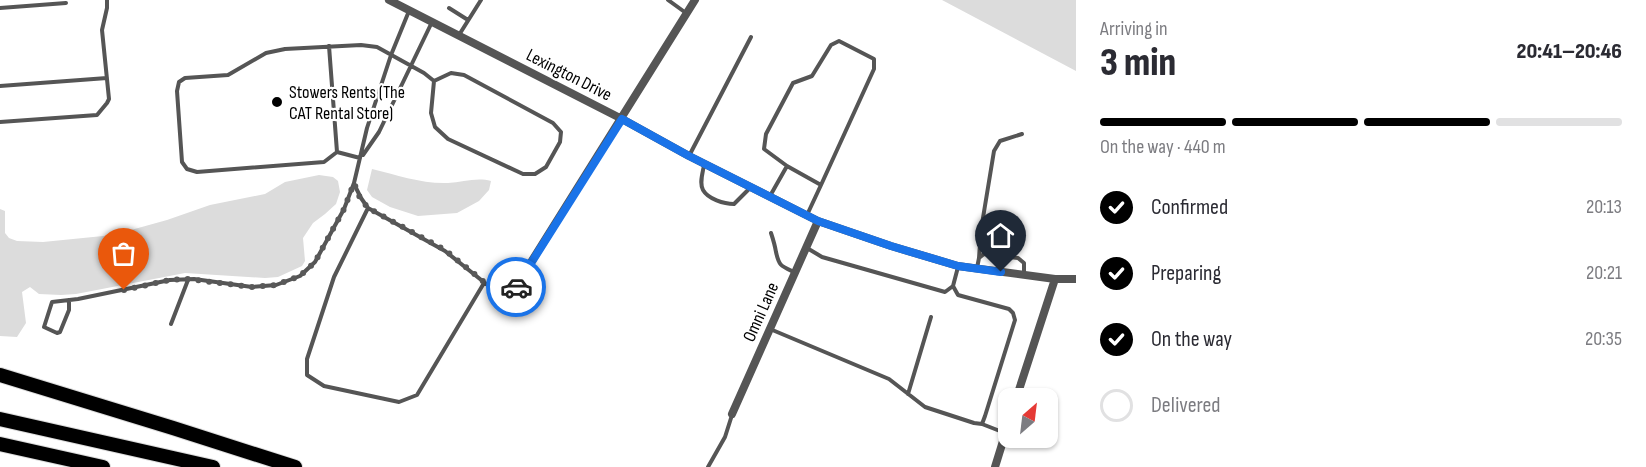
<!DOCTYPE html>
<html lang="en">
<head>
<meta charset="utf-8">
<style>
  body { margin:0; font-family:"Sofia Sans Condensed",sans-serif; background:#f7f7f7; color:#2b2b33; height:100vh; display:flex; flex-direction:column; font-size:22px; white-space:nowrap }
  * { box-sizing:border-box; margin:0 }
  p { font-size:20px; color:#7c7c81 }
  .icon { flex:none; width:33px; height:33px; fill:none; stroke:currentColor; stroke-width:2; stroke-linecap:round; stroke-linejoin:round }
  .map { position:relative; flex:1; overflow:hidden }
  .panel { display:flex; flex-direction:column; background:#fff; width:570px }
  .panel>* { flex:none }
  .needle { width:39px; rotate:28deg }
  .tools { position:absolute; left:998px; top:388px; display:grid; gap:12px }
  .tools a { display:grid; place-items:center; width:60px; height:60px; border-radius:12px; background:#fff; box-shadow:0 2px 4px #0004; font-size:30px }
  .pin { position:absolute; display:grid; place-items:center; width:51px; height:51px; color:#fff; margin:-62px -26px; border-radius:50% 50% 50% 0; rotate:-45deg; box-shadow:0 0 6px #0007 }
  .pin .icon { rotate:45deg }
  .courier { position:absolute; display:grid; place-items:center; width:60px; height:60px; margin:-30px; border:4px solid #1a73e8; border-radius:50%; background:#fff; color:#222; box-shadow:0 2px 8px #0007 }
  .overview em { font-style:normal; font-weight:800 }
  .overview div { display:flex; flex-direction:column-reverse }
  .overview { display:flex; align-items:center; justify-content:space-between; height:102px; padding:0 24px }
  h1 { font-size:39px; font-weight:800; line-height:45px }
  .bar { display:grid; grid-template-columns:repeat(4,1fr); gap:9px 6px; align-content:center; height:72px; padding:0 24px }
  .bar i { height:8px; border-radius:4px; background:#e1e1e2 }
  .bar .on { background:#000 }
  .bar p { grid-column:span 4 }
  ol { padding:0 24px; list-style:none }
  li { display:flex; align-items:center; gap:18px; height:66px }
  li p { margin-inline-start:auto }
  li .icon { padding:6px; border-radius:50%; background:#000; color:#fff; stroke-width:4 }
  li:last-child { color:#7c7c81 }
  li i { width:33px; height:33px; border:3px solid #e1e1e2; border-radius:50% }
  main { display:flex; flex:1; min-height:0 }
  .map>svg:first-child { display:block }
  .green { fill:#dcdcdc }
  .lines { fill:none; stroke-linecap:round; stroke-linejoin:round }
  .motorway-casing { stroke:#dbdbdb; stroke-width:16 }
  .service { stroke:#555; stroke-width:4 }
  .minor { stroke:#555; stroke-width:8 }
  .motorway { stroke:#000; stroke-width:14 }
  .done { stroke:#595959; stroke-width:6; stroke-dasharray:0 10.8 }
  .route { stroke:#1a73e8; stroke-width:8 }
  .poi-dot { fill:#000; stroke:#fff; stroke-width:2 }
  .labels { text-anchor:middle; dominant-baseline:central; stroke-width:4.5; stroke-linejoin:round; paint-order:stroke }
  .street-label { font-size:18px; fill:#000; stroke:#fff }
  .poi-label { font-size:18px; fill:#000; stroke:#fff; text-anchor:start }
</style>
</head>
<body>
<main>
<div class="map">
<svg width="1076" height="467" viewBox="0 0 1076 467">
  <rect width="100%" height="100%" fill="#fff"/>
  <!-- green -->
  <path class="green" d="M942 0H1076V71Z
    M372 169C397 175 422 184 448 183 463 182 477 177 491 181L489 190 479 201 457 213 418 216 390 207 372 197 367 190Z
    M319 175 333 177 338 181 340 192 336 204 325 214 313 223 303 238 305 261 302 266 278 277 265 278 185 273 76 294 61 295 39 294 30 287 22 292 26 323 17 337 0 336V209L5 211V233L9 238 17 241 43 242 113 235 167 220 210 205 265 194 285 182Z"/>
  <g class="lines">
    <defs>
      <path id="motorway" d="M0 375 173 428 295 467
        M0 419 213 467
        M0 444 103 467"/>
    </defs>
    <!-- motorway casing -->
    <use href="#motorway" class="motorway-casing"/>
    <!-- service -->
    <path class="service" d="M668 0 686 13
      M0 8 66 3
      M449 8 468 20
      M459 35 481 0
      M329 46 337 152
      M0 86 107 78
      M0 122 97 115 107 103 109 99 102 30 107 8V0
      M337 152 324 162 197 172 187 169 182 162 177 91 179 82 185 78 228 75 266 53 285 49 361 45 377 47 424 73 434 81 431 113 435 127 448 139 523 174H535L546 167 560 142 561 132 553 123 464 75 451 73 434 81
      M337 152 360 158
      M363 155 379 132 432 22
      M689 156 751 37
      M704 165C703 172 699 183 703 190 708 199 724 204 734 204L751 187
      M787 166 764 149 766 134 793 83 812 76 831 45 839 41 874 59V69L821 185
      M354 184 361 198 368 208 445 251 500 295 508 299
      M770 196 787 166 821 185 807 215
      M368 208 334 277 307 359V375L324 386 399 402 417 395 484 283
      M771 233C773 239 775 246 776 252 779 266 781 266 794 272
      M807 248 822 257 945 292 953 286
      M979 258 981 230 994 151 1000 141 1022 134
      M977 268 979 258 984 254 1018 258 1024 263V275
      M69 300V310L60 332 57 333 44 327 52 302 78 299 170 280 194 279 252 287 276 285 300 276 315 262 344 209 354 183 367 128 391 55 409 11
      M171 324 188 280
      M770 329 889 379 925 407 974 423 982 424 985 416 1015 320 1013 313 1009 309 958 295 953 286 958 267
      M908 394 931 317
      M982 424 1005 433
      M708 467 725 437 732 415"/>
    <!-- minor -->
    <path class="minor" d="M389 0 622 119 689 156 818 221 891 246 958 266 1055 279H1076
      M508 299 695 0
      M1016 399 1055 279
      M732 414 818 221
      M995 467 1008 425"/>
    <!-- motorway -->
    <use href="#motorway" class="motorway"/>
  </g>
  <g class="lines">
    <!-- done -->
    <path class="done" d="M124 290 170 280 188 279 252 287 276 285 300 276 315 262 344 209 354 183 360 198 368 208 445 250 500 295 508 299 516 287"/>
    <!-- route -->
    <path class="route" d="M516 287 622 119 689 156 818 221 891 246 958 266 1001 272"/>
  </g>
  <!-- markers -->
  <circle class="poi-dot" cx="277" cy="102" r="6"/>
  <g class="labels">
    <!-- street labels -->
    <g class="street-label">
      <text transform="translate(569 75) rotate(27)">Lexington Drive</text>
      <text transform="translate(761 312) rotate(-66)">Omni Lane</text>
    </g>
    <!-- poi labels -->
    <g class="poi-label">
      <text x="289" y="92">Stowers Rents (The<tspan x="289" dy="21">CAT Rental Store)</tspan></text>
    </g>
  </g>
</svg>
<div class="tools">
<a><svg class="needle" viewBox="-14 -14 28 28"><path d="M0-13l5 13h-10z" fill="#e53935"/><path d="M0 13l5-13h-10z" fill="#7c7c81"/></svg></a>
</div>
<div class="pin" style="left:124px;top:290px;background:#ea580c"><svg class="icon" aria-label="bag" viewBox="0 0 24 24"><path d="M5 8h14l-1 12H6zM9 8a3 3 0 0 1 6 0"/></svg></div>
<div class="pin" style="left:1001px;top:272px;background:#1f2937"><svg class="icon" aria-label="home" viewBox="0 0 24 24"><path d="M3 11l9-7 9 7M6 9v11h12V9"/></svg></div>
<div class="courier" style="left:516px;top:287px"><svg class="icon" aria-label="car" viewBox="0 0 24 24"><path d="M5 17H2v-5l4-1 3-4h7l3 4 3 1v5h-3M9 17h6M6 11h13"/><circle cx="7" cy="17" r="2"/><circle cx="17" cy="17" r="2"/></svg></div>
</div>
<section class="panel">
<div class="overview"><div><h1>3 min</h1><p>Arriving in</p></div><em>20:41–20:46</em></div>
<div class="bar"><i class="on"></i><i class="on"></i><i class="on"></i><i></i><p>On the way · 440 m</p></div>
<ol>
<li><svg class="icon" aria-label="check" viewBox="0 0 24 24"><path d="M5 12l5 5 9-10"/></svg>Confirmed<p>20:13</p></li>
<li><svg class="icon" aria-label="check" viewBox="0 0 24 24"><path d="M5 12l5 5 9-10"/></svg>Preparing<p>20:21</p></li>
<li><svg class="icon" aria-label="check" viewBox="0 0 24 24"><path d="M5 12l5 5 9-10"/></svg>On the way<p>20:35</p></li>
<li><i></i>Delivered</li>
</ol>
</section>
</main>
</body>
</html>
